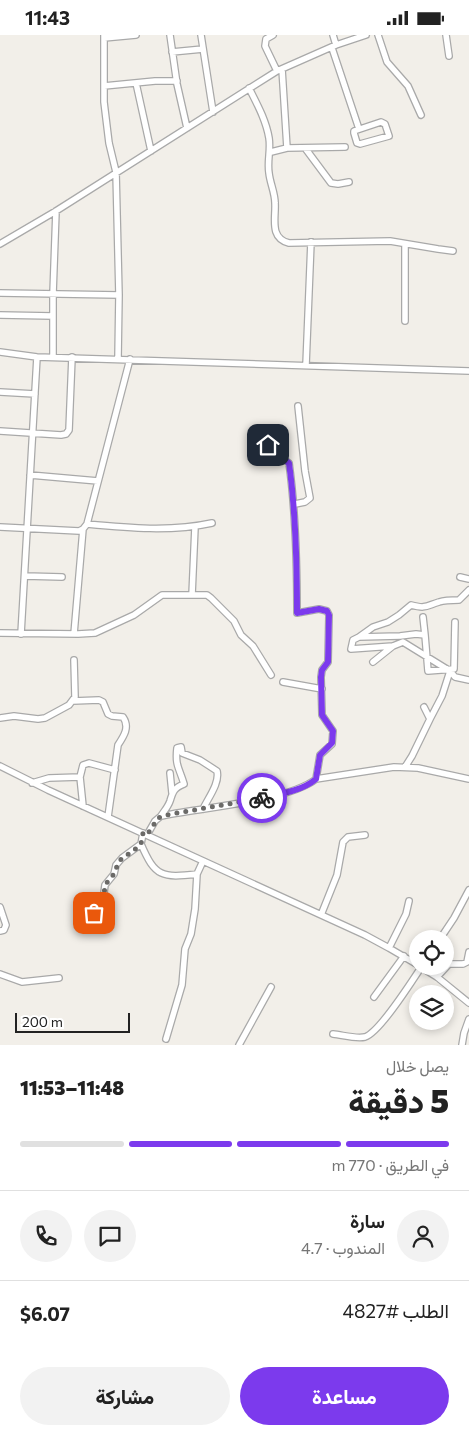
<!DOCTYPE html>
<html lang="ar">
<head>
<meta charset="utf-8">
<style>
  body { margin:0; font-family:Commissioner,Vazirmatn,sans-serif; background:#f2f2f2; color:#222; direction:rtl; height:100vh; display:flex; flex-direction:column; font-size:19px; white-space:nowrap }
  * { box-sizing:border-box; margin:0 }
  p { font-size:16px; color:#767676 }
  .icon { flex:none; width:28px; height:28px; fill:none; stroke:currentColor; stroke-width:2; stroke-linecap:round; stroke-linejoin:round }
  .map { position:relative; height:1010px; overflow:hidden; direction:ltr }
  .panel { display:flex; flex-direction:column; background:#fff; flex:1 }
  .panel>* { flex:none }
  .buttons { position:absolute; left:409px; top:895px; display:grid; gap:10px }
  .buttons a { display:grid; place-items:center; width:45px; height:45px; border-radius:50%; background:#fff; box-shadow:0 2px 8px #0003; font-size:25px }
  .scale { position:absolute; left:15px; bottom:12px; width:115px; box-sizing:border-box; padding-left:5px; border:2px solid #222; border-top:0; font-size:14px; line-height:18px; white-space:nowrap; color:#222; -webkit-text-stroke:4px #fff; paint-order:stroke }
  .pin { position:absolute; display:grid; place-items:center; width:42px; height:42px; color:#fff; margin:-21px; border-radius:10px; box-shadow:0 2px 8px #0006 }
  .courier { position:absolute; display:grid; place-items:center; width:50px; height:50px; margin:-25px; border:4px solid #7c3aed; border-radius:50%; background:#fff; color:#222; box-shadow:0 1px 6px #0007 }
  .head em { font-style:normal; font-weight:800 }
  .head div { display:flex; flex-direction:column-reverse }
  .head { display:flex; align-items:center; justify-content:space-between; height:85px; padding:0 20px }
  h1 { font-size:32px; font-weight:800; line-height:38px }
  .bar { display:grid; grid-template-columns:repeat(4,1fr); gap:8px 5px; align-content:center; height:60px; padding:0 20px }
  .bar i { height:6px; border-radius:4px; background:#e0e0e0 }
  .bar .selected { background:#7c3aed }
  .bar p { grid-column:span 4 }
  .line { display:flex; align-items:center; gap:12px; padding:0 20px; border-top:1px solid #e0e0e0 }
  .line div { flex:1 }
  .round { display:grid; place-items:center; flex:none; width:52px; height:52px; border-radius:26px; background:#f2f2f2 }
  .action { display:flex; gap:10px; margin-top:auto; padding:10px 20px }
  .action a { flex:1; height:58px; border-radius:30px; background:#7c3aed; color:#fff; font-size:20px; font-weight:800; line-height:58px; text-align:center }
  .action a+a { background:#f2f2f2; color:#222 }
  .status { display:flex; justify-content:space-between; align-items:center; height:35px; padding:0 25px; background:#fff; direction:ltr }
  .status svg { height:14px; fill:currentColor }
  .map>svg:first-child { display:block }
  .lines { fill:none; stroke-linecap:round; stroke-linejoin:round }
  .minor-casing { stroke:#a9a9a9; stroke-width:8 }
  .minor { stroke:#fff; stroke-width:5.5 }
  .done { stroke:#6b6a68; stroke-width:5; stroke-dasharray:0 9 }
  .route { stroke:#7c3aed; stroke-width:6 }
</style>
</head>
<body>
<div class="status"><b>11:43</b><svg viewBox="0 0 49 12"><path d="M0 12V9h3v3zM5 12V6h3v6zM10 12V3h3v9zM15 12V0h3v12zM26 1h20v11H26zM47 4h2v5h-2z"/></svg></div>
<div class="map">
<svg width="469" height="1010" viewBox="0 0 469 1010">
  <rect width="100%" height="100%" fill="#f2efe9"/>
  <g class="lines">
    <defs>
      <path id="minor" d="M104 0V67L109 108 116 137 119 260 118 323
        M170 0 177 49 187 93
        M201 0 213 77
        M273 0 266 4 265 11 277 36
        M333 0 336 10
        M378 0 387 27 408 51 421 80
        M446 0 449 21
        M104 3 136 0
        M332 13 359 94
        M172 17 203 14
        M282 34 287 113
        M136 48 151 116
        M104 51 155 46H177
        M249 53C257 69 266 85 269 103 271 115 267 126 269 138 270 148 275 158 275 168 276 183 269 203 289 208L390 206 438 214 453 216
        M381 87 385 89 389 101 360 109 357 108 354 98V96Z
        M305 113 331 148 338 149 349 147
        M271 117 287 113 345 112
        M0 209 56 176 277 36 336 10 366 0
        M405 209V286
        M0 258 119 260
        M0 280 53 281
        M0 317 37 322 469 336
        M53 322V259L56 176
        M306 330 311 207
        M0 357 35 359
        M0 396 61 400 66 399 69 395 72 322
        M256 403 278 416 283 424 289 428C296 478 297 528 297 578L319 574 327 576 329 580 328 627 322 635 321 642 322 680 333 696 332 709 320 720 316 744
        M30 440 98 446
        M295 469 305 467 310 463 305 436 298 371
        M87 489C129 493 171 497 212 488
        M0 492 79 496 83 494
        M25 541 62 542
        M460 542 469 544
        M192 560 195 492
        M423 582 425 600 416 599 400 601 359 602 353 605 351 614 393 611 403 607 450 636 442 661 430 684
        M0 598 78 599 95 598 134 580 162 560H207L211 563 234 586 241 600 253 611 271 640
        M21 599 37 322
        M74 599 83 494 87 489 130 324
        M425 600 428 636 454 634 455 587
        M359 602 373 592 388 587 399 580 411 570C426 574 426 571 439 567 445 565 453 565 459 565L469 555
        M373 627 393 611
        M450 636 455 642 469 645
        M283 647 322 654
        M73 666 99 665 103 667 108 679 112 681 123 682C130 692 124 701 118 710L108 782
        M0 683 14 681 38 684 45 683 69 670 75 662 74 625
        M0 731 48 755 365 900 389 913 418 930
        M405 732 412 721 430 684 424 672
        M170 738 172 758
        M32 748 49 743 80 742
        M83 771 80 742 83 730 89 728 115 735
        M161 781C164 776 168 772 170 766 173 756 174 753 184 749 179 732 175 731 177 713L181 712 182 718 200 725 217 736C220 748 208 763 203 774
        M147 800 155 786 161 781C198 773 289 766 316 744L394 732 418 733 469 744
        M141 809C155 842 162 843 197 839
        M0 872 6 890 4 895 0 896
        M321 880 337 840 343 807 348 802 365 800
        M82 881 97 876 102 873 105 850 114 839 116 830 122 823 141 809 143 798
        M440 904 454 883 469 855
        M389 913 406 879 409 866
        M419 931 437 942 469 968
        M0 939 22 947 59 943
        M437 942 449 929H463L467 927 469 917
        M374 962 404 921
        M333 999C343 1000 355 1004 365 1002 380 997 412 946 422 931
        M166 1004 182 950 185 914 191 899 195 874 197 839 203 826
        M239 1010 271 952
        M462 1010 464 998 469 984"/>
    </defs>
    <!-- minor casing -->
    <use href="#minor" class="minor-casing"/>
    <!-- minor -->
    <use href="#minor" class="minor"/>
  </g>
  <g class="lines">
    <!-- done -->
    <path class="done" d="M94 878 103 871 105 850 114 839 119 826 138 812 141 809 143 798 147 800 158 783 166 780 262 763"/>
    <!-- route -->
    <path class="route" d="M262 763C280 759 302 756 316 744L320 720 332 708 333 696 322 680 321 642 322 635 328 627 329 580 327 576 319 574 297 578C297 528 296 478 289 428L283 424 278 416 268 410"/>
  </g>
</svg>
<div class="buttons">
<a><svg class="icon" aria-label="locate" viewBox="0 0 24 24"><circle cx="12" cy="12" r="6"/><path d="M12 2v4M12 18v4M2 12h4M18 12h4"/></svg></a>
<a><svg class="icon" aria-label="layers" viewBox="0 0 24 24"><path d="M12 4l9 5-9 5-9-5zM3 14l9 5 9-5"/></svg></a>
</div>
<div class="scale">200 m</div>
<div class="pin" style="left:94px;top:878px;background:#ea580c"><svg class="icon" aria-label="bag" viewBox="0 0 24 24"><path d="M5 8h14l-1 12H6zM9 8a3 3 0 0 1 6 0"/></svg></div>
<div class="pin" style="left:268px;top:410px;background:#1f2937"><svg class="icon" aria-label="home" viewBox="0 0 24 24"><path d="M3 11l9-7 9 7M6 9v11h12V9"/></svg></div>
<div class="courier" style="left:262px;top:763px"><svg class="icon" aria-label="bike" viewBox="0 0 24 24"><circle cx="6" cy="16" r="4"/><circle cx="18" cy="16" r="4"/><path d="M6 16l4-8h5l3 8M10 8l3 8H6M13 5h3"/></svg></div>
</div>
<section class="panel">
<div class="head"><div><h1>5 دقيقة</h1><p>يصل خلال</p></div><em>11:48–11:53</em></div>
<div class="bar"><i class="selected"></i><i class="selected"></i><i class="selected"></i><i></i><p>في الطريق · 770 m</p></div>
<div class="line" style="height:90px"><a class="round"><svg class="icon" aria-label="person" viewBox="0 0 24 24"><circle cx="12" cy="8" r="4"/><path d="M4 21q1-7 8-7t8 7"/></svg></a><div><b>سارة</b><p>المندوب · 4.7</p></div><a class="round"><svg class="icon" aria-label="chat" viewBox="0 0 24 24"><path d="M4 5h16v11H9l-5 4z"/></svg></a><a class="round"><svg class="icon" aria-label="phone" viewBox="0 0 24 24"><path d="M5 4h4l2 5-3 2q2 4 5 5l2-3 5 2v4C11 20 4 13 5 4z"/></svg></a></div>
<div class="line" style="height:65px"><div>الطلب #4827</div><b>$6.07</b></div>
<div class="action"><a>مساعدة</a><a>مشاركة</a></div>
</section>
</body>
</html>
